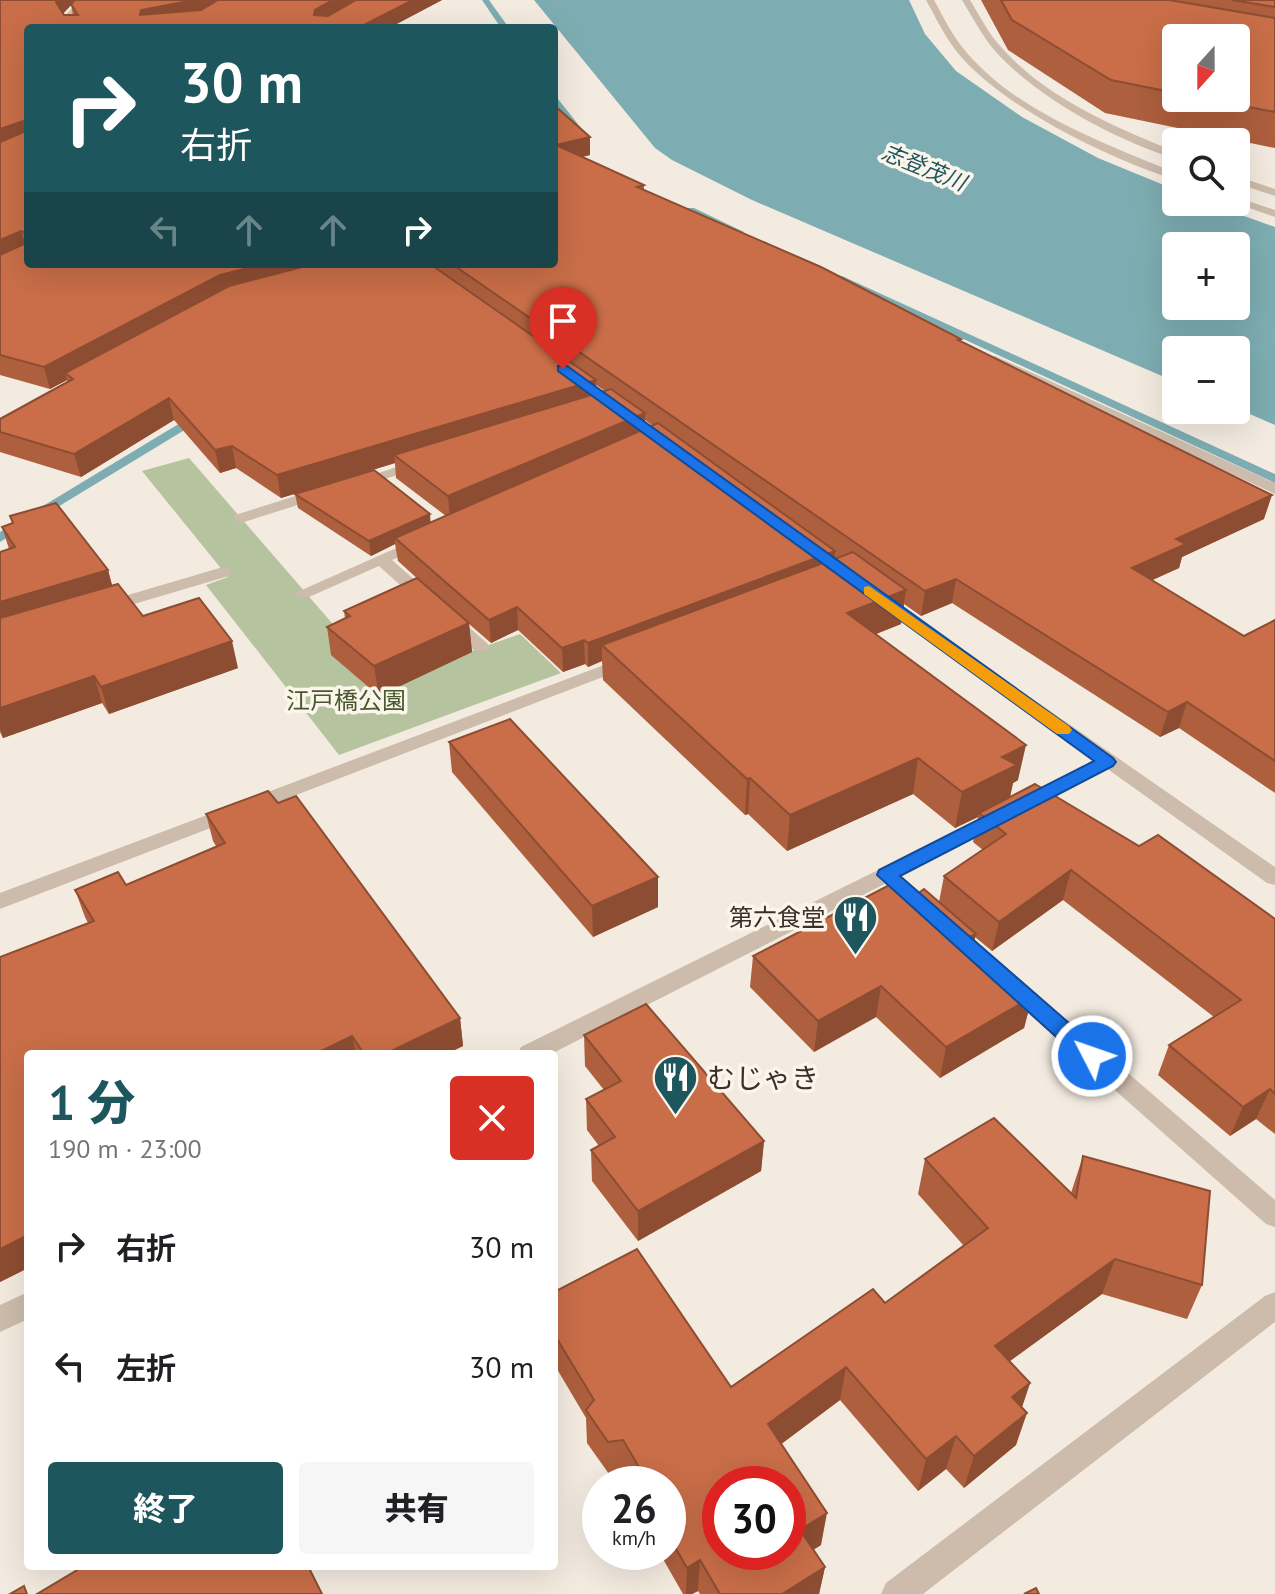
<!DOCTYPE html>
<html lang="ja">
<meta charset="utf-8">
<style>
body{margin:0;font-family:"PT Sans","Noto Sans JP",sans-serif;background:#f6f6f6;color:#202124;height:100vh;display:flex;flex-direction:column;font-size:30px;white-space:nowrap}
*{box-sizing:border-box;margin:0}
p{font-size:26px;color:#757577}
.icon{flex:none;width:44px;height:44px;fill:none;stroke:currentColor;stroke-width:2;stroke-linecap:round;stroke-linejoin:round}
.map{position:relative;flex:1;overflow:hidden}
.side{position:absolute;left:24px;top:1050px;width:534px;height:520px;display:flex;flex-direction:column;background:#fff;border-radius:8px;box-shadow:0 8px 32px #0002}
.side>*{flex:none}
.hud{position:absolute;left:24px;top:24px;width:534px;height:244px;border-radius:8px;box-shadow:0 8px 32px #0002;background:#1e565d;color:#fff;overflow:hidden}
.needle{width:52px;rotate:201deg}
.tools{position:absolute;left:1162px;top:24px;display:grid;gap:16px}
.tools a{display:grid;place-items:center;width:88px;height:88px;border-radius:8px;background:#fff;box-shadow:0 8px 32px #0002;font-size:40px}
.speed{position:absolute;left:582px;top:1466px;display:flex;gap:16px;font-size:40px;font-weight:700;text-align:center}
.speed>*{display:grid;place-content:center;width:104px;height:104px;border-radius:50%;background:#fff;box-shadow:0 8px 32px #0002;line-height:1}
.speed small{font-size:20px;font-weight:400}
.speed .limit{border:12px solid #d22;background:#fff;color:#111}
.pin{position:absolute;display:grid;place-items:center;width:68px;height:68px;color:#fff;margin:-82px -34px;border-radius:50% 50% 50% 0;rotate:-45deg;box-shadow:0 0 8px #0007}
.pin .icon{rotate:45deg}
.me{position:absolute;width:88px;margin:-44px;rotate:311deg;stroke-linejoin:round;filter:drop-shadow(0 0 6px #0008)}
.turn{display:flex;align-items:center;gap:28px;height:168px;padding:0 24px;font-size:36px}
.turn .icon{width:104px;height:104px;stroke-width:2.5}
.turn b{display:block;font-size:56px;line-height:68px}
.lanes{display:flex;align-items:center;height:76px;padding:0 24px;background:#0003;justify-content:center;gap:40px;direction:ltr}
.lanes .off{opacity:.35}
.round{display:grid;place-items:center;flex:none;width:84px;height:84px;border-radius:8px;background:#f6f6f6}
.headline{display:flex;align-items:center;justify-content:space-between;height:136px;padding:0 24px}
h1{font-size:48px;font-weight:800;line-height:60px;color:#1e565d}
.action{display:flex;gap:16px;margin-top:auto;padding:16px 24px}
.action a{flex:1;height:92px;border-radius:8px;background:#1e565d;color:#fff;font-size:32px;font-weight:800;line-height:92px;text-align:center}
.action a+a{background:#f6f6f6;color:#202124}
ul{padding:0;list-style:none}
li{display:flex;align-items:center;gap:24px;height:120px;padding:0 24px}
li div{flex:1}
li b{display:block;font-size:30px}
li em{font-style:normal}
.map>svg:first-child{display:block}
.green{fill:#b5c49f}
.water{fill:#7dadb2;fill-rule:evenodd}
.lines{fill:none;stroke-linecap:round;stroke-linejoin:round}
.stream{fill:#7dadb2;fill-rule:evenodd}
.minor{fill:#cdbcab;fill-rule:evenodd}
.tertiary{fill:#cdbcab;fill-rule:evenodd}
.wall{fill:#ad5f3e;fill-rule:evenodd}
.shaded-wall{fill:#8d4d32}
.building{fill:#c96e48;stroke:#8d4d32;stroke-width:2;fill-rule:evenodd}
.route{fill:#1a73e8;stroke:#114b97;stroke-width:2}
.slow{fill:#f59e0b}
.labels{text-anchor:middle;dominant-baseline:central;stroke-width:7;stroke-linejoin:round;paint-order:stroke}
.far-water-label{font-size:22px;font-style:italic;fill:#1e565d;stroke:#fbf5ec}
.park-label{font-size:24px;fill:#47592d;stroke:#fbf5ec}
.poi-label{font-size:24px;fill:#3a302a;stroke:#fbf5ec;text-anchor:end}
.near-poi-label{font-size:28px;fill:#3a302a;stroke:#fbf5ec;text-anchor:start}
</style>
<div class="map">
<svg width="1275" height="1594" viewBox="0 0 1275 1594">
<rect width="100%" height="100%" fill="#f4ebe0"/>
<polygon class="green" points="189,458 383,682 520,634 561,673 339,755 206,585 228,577 142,471"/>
<path class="water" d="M 534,0 L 909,0 L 925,34 L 956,71 L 1022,117 L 1098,158 L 1176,190 L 1176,202 L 1205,202 L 1275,227 L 1275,425 L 1236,408 L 1236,350 L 1176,350 L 1176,382 L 752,200 L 672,160 L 655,148 ZM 1176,246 L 1236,246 L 1236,306 L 1176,306 Z"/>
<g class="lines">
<g class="stream">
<polygon points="482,0 489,0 509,28 501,28"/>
<polygon points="554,94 585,133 585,137 554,147 554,141 577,134 554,102"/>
<polygon points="688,208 694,208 744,232 735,234 688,212"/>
<polygon points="842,276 1275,474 1275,483 838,281 837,279"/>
<polygon points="195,414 206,417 0,542 0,532"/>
</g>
<g class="minor">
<path d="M 926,0 L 934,0 C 944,18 953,37 967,53 C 1019,113 1104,143 1176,173 L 1176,180 C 1109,159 1009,110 962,58 C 947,41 937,20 926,0 Z"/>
<path d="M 962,0 L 970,0 C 980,16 988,33 1001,47 C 1046,98 1115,127 1176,152 L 1176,159 C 1116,140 1039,99 996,52 C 982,36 973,18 962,0 Z"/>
<polygon points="1236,176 1275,189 1275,196 1236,183"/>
<polygon points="1236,197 1275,210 1275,217 1232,202 1236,202"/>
<polygon points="995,356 1275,483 1275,494 990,363 988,360"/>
<polygon points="421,459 426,460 426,466 356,488 348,483"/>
<polygon points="321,488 329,493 326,496 241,523 233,518 235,515"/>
<polygon points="421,537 427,539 427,545 392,560 432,595 434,599 432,603 420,603 379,566 309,597 297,597 295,593"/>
<polygon points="223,567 229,568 231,572 229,576 107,612 98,607 101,603"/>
<polygon points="450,615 456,616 487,643 490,647 487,651 475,651 444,624 441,620 444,616"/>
<polygon points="628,656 634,657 637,661 634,665 0,909 0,893"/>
<polygon points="1107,756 1117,762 1114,766 1033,809 1026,811 1016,804 1019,799"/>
<polygon points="997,811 1004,813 1007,818 1004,823 551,1054 517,1054 521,1047"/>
<polygon points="1010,975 1018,978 1275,1200 1275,1227 1266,1224 1002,990 999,984 1002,978"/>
<polygon points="28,1292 28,1319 0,1332 0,1305"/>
<polygon points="1275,1292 1275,1322 923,1594 881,1594 886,1583 1265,1296"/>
</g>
<g class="tertiary">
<polygon points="80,0 88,0 70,19 79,28 70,28 62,19"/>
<polygon points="880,593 1275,867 1275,885 1267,883 874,602 872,598 874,594"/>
</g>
</g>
<g class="wall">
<path d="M 0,0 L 442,0 L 389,28 L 28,28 L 28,264 L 554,264 L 554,105 L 590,155 L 582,157 L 644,185 L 644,190 L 961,342 L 1264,519 L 1182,557 L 1179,568 L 1152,580 L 1244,636 L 1275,620 L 1275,793 L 1179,728 L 1160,737 L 952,603 L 921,616 L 904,604 L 901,624 L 876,634 L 1018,780 L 1013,783 L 1010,797 L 1139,846 L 1275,919 L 1275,1134 L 1256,1119 L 1230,1136 L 1158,1075 L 1169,1045 L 1214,1017 L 1063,900 L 992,951 L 975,937 L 973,946 L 1032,997 L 1024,1028 L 940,1078 L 876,1017 L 814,1052 L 750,987 L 753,956 L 916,895 L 939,902 L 944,876 L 983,850 L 973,842 L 978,817 L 955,828 L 913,794 L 787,851 L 748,814 L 745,815 L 603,680 L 602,661 L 588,667 L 585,664 L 563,672 L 518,630 L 491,643 L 469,624 L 472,652 L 379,696 L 331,655 L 327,627 L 345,618 L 344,611 L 420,581 L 398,561 L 395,544 L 371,556 L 298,508 L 295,494 L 431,522 L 446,516 L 396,478 L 395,463 L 281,498 L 236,468 L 220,473 L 174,420 L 81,477 L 0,452 L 0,419 L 67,382 L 67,380 L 50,389 L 0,375 ZM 71,5 L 73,15 L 64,15 L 63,13 ZM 596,385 L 605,391 L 596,394 ZM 645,420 L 653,426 L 645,429 Z"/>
<path d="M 981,0 L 1275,0 L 1275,148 L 1105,113 L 1008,50 ZM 1176,38 L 1236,98 L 1176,98 Z"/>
<polygon points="2,527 108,570 112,586 143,616 238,668 109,714 102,703 3,738 0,732 0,552 9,549"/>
<polygon points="449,742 658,907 593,937 452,772"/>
<polygon points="268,791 278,803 296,796 460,1018 463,1046 446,1054 28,1054 28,1268 0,1282 0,957 88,923 85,917 75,890 118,872 126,885 216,846 213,841 206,814"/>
<polygon points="584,1035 764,1141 761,1171 638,1241 592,1181 591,1150 599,1146 587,1130 586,1099 604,1090 585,1066"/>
<polygon points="1083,1156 1202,1285 1187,1319 1102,1294 1010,1361 1030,1383 1022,1407 1016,1445 964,1488 946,1469 918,1491 840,1400 781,1444 821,1545 813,1550 825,1567 819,1594 700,1594 698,1591 692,1594 683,1594 659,1552 668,1552 668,1484 630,1484 623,1472 609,1474 587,1443 586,1418 554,1364 554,1292 731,1387 885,1303 964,1246 918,1194 925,1159 1071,1193"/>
</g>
<g class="shaded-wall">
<polygon points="59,0 76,0 60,17 56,2"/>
<polygon points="194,0 224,0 196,15 140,15 141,10"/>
<polygon points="333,0 361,0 316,28 314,15 315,10"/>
<polygon points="413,0 442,0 389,28 358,28"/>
<polygon points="23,121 27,138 0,148 0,129"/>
<polygon points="590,137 590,155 557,163 556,145"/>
<polygon points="21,231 27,250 0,263 0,240"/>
<polygon points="264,264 348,264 65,373 67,380 50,389 44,367 220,275"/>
<polygon points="596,380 596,402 394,455 395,463 281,498 277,475"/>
<polygon points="169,398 174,420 81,477 74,454"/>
<polygon points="645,413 645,436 450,520 448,496"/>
<polygon points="232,446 236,468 220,473 215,450"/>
<polygon points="1272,495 1264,519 1182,557 1179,568 1126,592 1132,568 1176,539"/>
<polygon points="430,514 431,528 395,538 395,544 371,556 369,541"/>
<polygon points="835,551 833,574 602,645 602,661 588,667 588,643"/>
<polygon points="108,570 115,596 0,631 0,602"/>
<polygon points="956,579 952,603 921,616 925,591"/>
<polygon points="906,590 901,624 843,647 847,613"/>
<polygon points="517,607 518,630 491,643 489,620"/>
<polygon points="469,623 472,652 379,696 374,666"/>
<polygon points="584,640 585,664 563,672 562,648"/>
<polygon points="232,641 238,668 109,714 101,687"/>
<polygon points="94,676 102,703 3,738 0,728 0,708"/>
<polygon points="1187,702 1179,728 1160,737 1168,712"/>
<polygon points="1026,745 1018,780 1013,783 1009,801 979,813 978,817 955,828 962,792 1002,757"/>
<polygon points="918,758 913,794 787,851 790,815"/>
<polygon points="750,778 748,814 745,815 747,779"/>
<polygon points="1071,870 1063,900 992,951 999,922"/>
<polygon points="658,877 658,907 593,937 592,906"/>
<polygon points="976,934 969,964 965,939"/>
<polygon points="881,986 876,1017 814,1052 818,1021"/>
<polygon points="1032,997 1024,1028 940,1078 946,1047"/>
<polygon points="460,1018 463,1046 446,1054 385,1054"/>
<polygon points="352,1036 356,1054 315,1054"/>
<polygon points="1270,1089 1256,1119 1230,1136 1243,1107"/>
<polygon points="764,1141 761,1171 638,1241 638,1211"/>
<polygon points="28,1235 28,1268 0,1282 0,1249"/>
<polygon points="1115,1259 1102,1294 985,1379 995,1346"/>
<polygon points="846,1367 840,1400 764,1457 768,1424"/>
<polygon points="1030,1383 1019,1416 1012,1397"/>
<polygon points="1027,1413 1016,1445 964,1488 974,1456"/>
<polygon points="956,1436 946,1469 918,1491 926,1459"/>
<polygon points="827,1513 821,1545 795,1561 800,1530"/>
<polygon points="700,1560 698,1591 692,1594 686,1594 687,1568"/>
<polygon points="825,1567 819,1594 782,1594"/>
</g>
<g class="building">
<polygon points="0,0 59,0 56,2 64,15 78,15 71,4 75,0 194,0 141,10 140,15 201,10 218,0 333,0 315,10 314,15 328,16 356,0 413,0 358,28 28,28 28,264 264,264 220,275 44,367 0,355 0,255 24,244 26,233 21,231 0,240 0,142 26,131 27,124 23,121 0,129"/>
<polygon points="1001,0 1169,0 1275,18 1275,112 1202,98 1236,98 1236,38 1176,38 1176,93 1111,80 1012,20"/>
<polygon points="1232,0 1275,0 1275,7"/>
<polygon points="554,105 590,137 556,145 644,185 637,187 821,267 961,339 958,340 1272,495 1176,539 1186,544 1132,568 1244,636 1275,620 1275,761 1187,702 1168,712 956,579 925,591 452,264 554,264"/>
<polygon points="314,264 430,264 596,380 277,475 232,446 215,450 169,398 74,454 0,432 0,419 73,379 65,373 229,286"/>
<polygon points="611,389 645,413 448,496 394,455"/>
<polygon points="658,423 835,551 588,643 584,640 562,648 517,607 489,620 395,538"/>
<polygon points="374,470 430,514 369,541 295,494"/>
<polygon points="56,503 108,570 0,602 0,552 15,547 2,527 13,523 10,516"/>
<polygon points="853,552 906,590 847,613 1026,745 1002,757 1017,765 962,792 918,758 790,815 750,778 747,779 602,645"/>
<polygon points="417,578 469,623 374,666 327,627 350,616 344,611"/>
<polygon points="118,584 143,616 199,598 232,641 101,687 94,676 0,708 0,618"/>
<polygon points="510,719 658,877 592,906 449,742"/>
<polygon points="1035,784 1139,846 1158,835 1275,919 1275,1094 1270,1089 1243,1107 1169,1045 1241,1000 1071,870 999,922 944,876 1006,834 979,813"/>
<polygon points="268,791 278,803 296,796 460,1018 385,1054 364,1054 352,1036 315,1054 28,1054 28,1235 0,1249 0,957 94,921 75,890 118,872 126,885 225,843 206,814"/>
<polygon points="899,880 916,895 924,889 976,934 965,939 1032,997 946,1047 881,986 818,1021 753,956"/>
<polygon points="646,1004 764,1141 638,1211 591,1150 615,1137 586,1099 621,1081 584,1035"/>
<path d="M 994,1118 L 1076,1198 L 1083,1156 L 1210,1191 L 1202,1285 L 1115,1259 L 995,1346 L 1030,1383 L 1012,1397 L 1027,1413 L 974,1456 L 956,1436 L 926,1459 L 846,1367 L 768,1424 L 827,1513 L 800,1530 L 825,1567 L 782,1594 L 720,1594 L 700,1560 L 687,1568 L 668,1535 L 668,1484 L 649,1484 L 623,1440 L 608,1442 L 586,1410 L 594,1400 L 554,1334 L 554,1292 L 637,1249 L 731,1387 L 873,1289 L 885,1303 L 988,1228 L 925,1159 ZM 720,1484 L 788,1484 L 788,1552 L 720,1552 Z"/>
<polygon points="84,1566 308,1566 322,1594 37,1594"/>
<polygon points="24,1586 27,1594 10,1594"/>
<polygon points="1036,1588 1039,1594 1024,1594"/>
</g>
<polygon class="route" points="558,366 567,366 1113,758 1116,762 1113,766 900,876 1100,1050 1103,1056 1100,1062 1092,1064 1084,1062 877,875 879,870 1094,761 558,371"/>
<polygon class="slow" points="869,586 1069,726 1072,730 1069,734 1057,734 864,594 864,587"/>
<defs>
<symbol id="restaurant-pin" viewBox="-11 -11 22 30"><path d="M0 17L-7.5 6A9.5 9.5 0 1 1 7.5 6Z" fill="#1e565d" stroke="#fbf5ec"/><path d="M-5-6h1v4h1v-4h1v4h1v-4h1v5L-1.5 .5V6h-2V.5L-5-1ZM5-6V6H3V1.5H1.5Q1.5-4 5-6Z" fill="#fff"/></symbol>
</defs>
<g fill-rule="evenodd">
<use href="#restaurant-pin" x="830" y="892" width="51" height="69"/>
<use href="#restaurant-pin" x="650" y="1052" width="51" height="69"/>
</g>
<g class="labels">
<g class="far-water-label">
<text transform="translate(924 167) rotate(22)">志登茂川</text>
</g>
<g class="park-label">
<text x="346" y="700">江戸橋公園</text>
</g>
<g class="poi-label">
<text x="825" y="917">第六食堂</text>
</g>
<g class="near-poi-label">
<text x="707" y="1077">むじゃき</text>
</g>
</g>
</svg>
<div class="tools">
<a><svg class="needle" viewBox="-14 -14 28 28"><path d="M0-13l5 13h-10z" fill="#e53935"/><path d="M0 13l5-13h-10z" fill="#757577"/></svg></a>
<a><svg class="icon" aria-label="search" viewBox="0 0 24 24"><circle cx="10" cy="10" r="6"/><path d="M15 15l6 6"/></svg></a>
<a>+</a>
<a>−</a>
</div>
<div class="speed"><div>26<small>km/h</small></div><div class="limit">30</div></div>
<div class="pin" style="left:563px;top:369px;background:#d93025"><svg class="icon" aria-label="arrive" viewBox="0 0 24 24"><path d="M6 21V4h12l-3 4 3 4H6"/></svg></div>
<svg class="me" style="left:1092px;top:1056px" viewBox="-20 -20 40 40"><circle r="17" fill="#1a73e8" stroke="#fff" stroke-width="3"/><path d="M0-11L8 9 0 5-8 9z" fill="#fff"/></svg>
<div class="hud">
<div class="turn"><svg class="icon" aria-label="right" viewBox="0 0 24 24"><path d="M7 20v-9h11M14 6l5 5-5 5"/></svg><div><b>30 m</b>右折</div></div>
<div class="lanes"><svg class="icon off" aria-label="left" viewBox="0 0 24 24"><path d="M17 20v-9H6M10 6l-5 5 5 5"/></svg><svg class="icon off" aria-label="ahead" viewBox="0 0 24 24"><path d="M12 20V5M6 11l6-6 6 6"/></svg><svg class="icon off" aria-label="ahead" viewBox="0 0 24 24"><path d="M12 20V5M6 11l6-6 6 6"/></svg><svg class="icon" aria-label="right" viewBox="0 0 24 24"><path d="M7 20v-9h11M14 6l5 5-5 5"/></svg></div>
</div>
<section class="side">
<div class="headline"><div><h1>1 分</h1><p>190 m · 23:00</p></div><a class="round" style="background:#d93025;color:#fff"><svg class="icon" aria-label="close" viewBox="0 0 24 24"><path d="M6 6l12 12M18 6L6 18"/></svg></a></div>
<ul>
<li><svg class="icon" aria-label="right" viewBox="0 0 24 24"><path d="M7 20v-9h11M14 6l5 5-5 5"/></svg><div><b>右折</b></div><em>30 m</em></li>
<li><svg class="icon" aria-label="left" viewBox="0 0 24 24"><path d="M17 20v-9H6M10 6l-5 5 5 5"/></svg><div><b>左折</b></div><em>30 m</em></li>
</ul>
<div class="action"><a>終了</a><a>共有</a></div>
</section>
</div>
